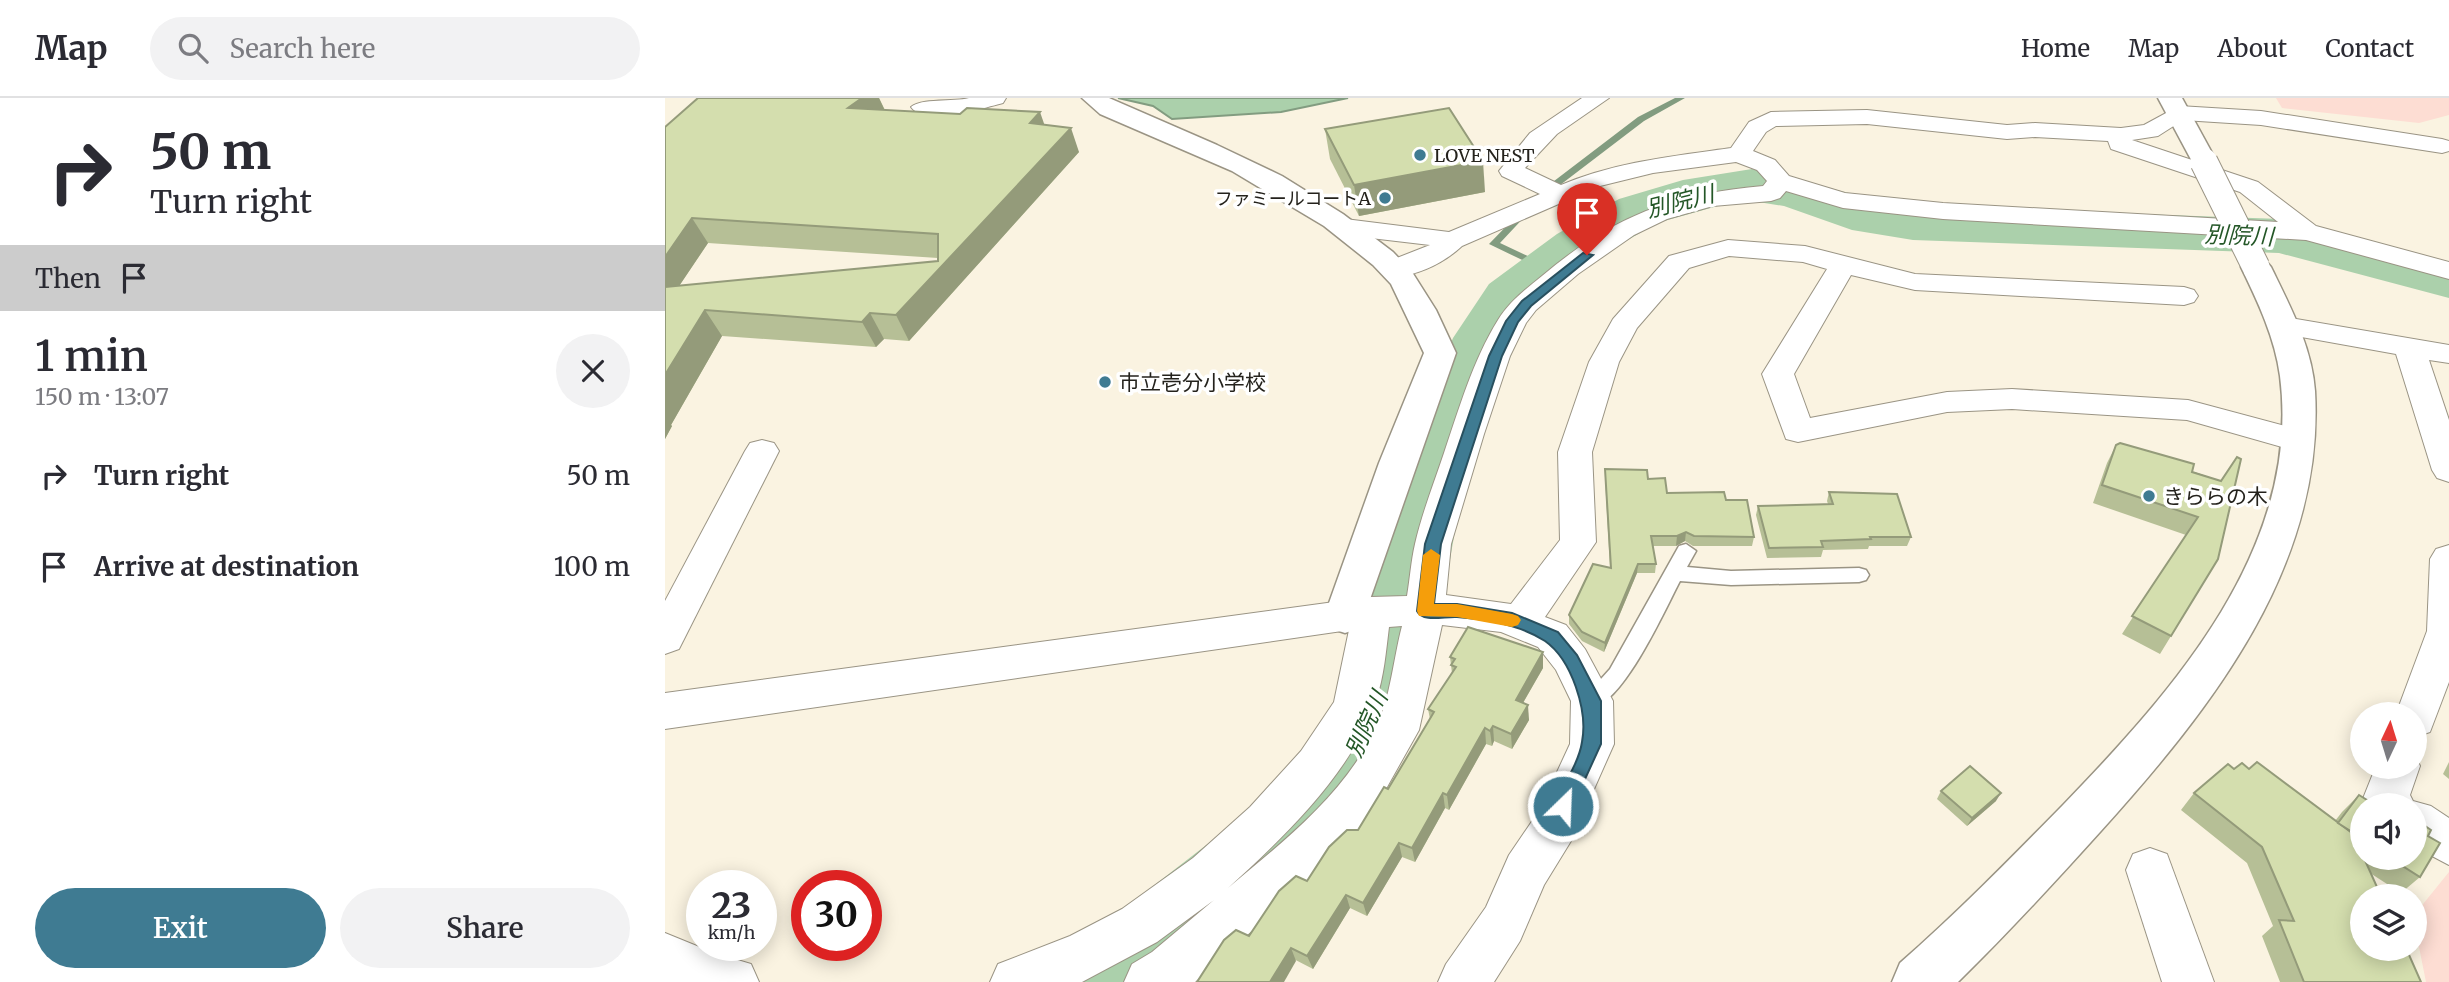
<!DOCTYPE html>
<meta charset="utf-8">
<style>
body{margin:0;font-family:Merriweather,"Noto Sans JP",serif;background:#f2f2f3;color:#2b2b33;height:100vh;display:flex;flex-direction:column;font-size:26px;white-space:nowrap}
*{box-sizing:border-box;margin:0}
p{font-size:23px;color:#7c7c81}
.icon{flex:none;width:38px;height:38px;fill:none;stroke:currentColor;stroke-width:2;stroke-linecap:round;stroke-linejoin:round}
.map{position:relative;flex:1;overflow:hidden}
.details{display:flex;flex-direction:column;background:#fff;width:665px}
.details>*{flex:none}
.top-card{background:#fff;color:#2b2b33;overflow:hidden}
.needle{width:46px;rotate:4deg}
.buttons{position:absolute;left:1685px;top:604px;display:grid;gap:14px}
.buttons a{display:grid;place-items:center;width:77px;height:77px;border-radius:50%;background:#fff;box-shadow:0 4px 18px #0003;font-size:35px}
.speed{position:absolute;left:21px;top:772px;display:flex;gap:14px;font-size:35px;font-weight:700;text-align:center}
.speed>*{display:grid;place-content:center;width:91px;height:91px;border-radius:50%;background:#fff;box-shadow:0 4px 18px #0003;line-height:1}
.speed small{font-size:18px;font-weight:400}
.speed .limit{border:10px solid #d22;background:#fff;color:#111}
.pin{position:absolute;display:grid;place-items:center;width:60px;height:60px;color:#fff;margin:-72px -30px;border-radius:50% 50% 50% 0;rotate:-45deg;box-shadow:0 0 7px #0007}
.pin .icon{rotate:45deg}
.me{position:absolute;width:77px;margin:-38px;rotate:24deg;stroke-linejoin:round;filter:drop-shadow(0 0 5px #0008)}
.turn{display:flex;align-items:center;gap:24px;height:147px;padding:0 35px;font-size:32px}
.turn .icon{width:91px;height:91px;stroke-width:2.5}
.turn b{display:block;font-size:49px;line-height:60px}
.then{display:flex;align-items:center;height:66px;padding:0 35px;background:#0003;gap:14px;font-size:26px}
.round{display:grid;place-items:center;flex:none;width:74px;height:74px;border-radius:37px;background:#f2f2f3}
.summary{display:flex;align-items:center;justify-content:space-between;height:119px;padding:0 35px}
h1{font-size:42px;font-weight:600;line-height:52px}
.primary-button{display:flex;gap:14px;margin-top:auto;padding:14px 35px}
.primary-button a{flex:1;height:80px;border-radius:42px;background:#3f7b92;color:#fff;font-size:28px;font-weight:600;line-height:80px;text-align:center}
.primary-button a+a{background:#f2f2f3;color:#2b2b33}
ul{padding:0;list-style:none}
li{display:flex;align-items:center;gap:21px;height:91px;padding:0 35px}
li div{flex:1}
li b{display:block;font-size:26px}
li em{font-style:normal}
header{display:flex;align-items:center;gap:42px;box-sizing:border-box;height:98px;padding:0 35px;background:#fff;border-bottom:2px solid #e1e1e2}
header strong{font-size:33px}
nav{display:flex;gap:38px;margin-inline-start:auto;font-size:24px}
.search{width:490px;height:63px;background:#f2f2f3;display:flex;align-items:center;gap:18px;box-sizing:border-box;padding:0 24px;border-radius:38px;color:#7c7c81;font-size:26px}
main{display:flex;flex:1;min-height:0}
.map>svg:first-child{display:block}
.green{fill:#fdddd3}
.water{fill:#abd0ab;stroke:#829c80;stroke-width:2}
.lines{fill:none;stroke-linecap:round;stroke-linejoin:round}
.stream{fill:#829c80;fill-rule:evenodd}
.river{fill:#abd0ab;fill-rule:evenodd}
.lane-casing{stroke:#9a9484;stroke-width:3}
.street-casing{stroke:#9a9484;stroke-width:2}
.secondary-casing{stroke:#9a9484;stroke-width:3}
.lane{fill:#fff;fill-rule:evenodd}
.street{fill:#fff;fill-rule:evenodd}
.secondary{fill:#fff;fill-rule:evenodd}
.secondary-bridge-casing{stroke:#9a9484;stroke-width:29;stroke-linecap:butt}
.secondary-bridge{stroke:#fff;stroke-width:27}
.wall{fill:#b6bf96;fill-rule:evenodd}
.shaded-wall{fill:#949b7a}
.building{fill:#d4deae;stroke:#949b7a;stroke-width:2}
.route{fill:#3f7b92;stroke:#29505f;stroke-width:2}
.slow{fill:#f59e0b}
.poi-dot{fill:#3f7b92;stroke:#fff;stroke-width:2.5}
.labels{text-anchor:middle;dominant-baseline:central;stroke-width:7;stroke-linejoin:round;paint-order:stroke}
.far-poi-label{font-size:18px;fill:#24221c;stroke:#fff;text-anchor:start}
.poi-label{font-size:21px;fill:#24221c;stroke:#fff;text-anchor:start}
.water-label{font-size:23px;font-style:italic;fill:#245727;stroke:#fff}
</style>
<header>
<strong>Map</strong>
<div class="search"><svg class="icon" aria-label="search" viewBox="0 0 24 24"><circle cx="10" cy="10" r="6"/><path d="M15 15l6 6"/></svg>Search here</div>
<nav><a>Home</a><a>Map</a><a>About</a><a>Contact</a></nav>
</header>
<main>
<section class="details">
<div class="top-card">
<div class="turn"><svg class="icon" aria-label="right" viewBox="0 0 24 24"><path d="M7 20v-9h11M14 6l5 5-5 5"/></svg><div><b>50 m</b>Turn right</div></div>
<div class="then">Then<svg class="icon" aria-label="arrive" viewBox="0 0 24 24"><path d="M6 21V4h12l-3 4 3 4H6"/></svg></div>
</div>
<div class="summary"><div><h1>1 min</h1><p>150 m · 13:07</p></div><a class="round"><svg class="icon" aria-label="close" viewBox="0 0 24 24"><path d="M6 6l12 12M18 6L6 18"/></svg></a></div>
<ul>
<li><svg class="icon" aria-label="right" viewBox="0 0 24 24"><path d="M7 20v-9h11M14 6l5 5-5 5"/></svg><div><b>Turn right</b></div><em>50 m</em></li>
<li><svg class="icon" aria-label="arrive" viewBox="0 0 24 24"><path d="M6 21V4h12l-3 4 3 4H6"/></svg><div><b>Arrive at destination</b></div><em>100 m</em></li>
</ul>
<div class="primary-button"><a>Exit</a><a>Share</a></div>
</section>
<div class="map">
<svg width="1784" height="884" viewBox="0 0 1784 884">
<rect width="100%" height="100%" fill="#faf3e1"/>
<g class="green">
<polygon points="1611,0 1784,0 1784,17 1754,25 1617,10"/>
<polygon points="1784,774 1784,884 1761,884 1754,849 1750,846 1750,816"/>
</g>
<polygon class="water" points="453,0 683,0 616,14 507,21 488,8"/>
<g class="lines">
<g class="stream">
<polygon points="1010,0 1020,0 979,23 882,97 876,97 876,93 973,19"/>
<polygon points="858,111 865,113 835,145 888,170 888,174 882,174 824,146"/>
</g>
<path class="river" d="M 1087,71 C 1142,80 1193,102 1248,108 L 1616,121 L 1784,164 L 1784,200 L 1614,155 L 1248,142 L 1187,132 L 1119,108 L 1087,103 L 1067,104 L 992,125 L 932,160 L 869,210 L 852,240 L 796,399 L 760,603 L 718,694 L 670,762 L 529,884 L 374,884 L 390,846 L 465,806 L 602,700 L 652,638 L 673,600 L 722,399 L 788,240 L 824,186 L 892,136 L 954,101 L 1018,82 Z"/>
<defs>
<path id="lane" d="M 1021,446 L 1031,453 L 1022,469 L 1066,473 L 1194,470 L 1201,472 L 1204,477 L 1201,482 L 1194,484 L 1066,487 L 1015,483 C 1001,509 952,621 919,609 L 916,603 L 945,571 L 1014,448 Z"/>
<g id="street">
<path d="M 304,0 L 341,0 L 338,5 C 319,10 259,28 246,9 C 256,0 288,4 304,0 Z"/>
<path d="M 917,0 L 944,0 L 892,36 L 860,70 L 896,87 C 950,64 1009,58 1066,50 L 1084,24 L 1106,14 L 1202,12 L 1342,27 L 1370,25 L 1456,30 L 1479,27 L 1514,8 L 1596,13 L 1777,41 L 1784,43 L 1784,53 L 1777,55 L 1596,27 L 1518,22 L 1493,38 L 1467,42 L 1593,84 L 1651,128 L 1784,164 L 1784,181 L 1641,142 L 1278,121 L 1178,110 L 1121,93 L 1115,100 L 1106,103 L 1048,108 L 1002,121 L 969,137 L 913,176 L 871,212 L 861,225 L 845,258 L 819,336 L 786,446 L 781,497 L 846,506 L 895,442 L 893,354 L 924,264 L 948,221 L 1004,158 L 1063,142 L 1140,148 L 1250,176 L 1519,189 L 1529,192 L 1533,198 L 1529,204 L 1519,207 L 1250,192 L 1186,177 L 1129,276 L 1145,320 L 1282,294 L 1347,291 L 1523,302 L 1643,334 L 1648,342 L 1643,350 L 1631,353 L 1522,322 L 1347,311 L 1282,314 L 1133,344 L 1121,341 L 1097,276 L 1162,171 L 1138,164 L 1064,158 L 1024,170 L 972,230 L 954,264 L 927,354 L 931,444 L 880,519 L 901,527 L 920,551 L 948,603 L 949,646 L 906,743 L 879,787 L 855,843 L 829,884 L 773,884 L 781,866 L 821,809 L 844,757 L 874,713 L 905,646 L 906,603 L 891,572 L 873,549 L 836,534 L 777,527 L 754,632 L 717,698 L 681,748 L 530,884 L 459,884 L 467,866 L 487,854 L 549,802 L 492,844 L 417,884 L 325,884 L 333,866 L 405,838 L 457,811 L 528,760 L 585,709 L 636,653 L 669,604 L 684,532 L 0,631 L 0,595 L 706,499 L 742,498 C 745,481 746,463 750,446 C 757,415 769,385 779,355 C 794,311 808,262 833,222 C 844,204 861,191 877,178 C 948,118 1007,96 1098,88 L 1102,83 L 1092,72 L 1071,64 L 988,75 L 935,88 L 797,148 C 779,165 745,183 719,177 L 715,171 L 719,165 L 765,147 L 680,137 L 671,135 L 667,129 L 671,123 L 680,121 L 784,134 L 875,96 L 837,78 L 834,73 L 865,35 ZM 1202,26 L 1342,41 L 1370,39 L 1443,43 L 1446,51 L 1575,94 L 1613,124 L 1278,105 L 1180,95 L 1124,78 L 1110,62 L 1088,53 L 1101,34 L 1111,28 ZM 737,528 C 729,558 725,601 712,628 C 680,696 619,743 563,790 C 617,741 688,674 711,602 C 719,579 721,553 724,529 Z"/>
<polygon points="1619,219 1784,247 1784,265 1764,262 1784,322 1784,384 1772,380 1767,372 1731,256 1608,234 1604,228 1608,222"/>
<polygon points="97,342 109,345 114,353 14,551 0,556 0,503 80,353 85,345"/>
<polygon points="1784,447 1784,584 1765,634 1750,639 1750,616 1731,616 1762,533 1765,461 1771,451"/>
<polygon points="1750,657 1755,668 1745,697 1748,703 1766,708 1784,720 1784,767 1750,749 1750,707 1699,707 1697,703 1711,668 1750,668"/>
<polygon points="1485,750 1502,756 1549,884 1497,884 1461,772 1468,756"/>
<polygon points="0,835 49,855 86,866 94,884 0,884"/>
</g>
<g id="secondary">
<polygon points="417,0 444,0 552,47 617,78 678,116 728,154 747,174 771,212 791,255 695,530 680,535 665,530 659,519 714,365 759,255 726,186 708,167 659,128 567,73 435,16"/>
<polygon points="1493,0 1517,0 1552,64 1548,69 1530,69"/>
<path d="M 1591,160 L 1601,163 L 1606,169 C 1625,208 1647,249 1650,293 C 1660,468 1546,611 1435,734 C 1389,785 1342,836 1293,884 L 1227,884 L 1235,865 C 1292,815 1345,761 1398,707 C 1508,593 1637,450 1615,278 C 1610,240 1593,204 1576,169 L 1581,163 Z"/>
</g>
</defs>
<use href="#lane" class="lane-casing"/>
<use href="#street" class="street-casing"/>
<use href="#secondary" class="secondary-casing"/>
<use href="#lane" class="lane"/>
<use href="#street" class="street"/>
<use href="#secondary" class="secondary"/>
<defs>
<polyline id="secondary-bridge" points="1539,64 1591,169"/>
</defs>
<use href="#secondary-bridge" class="secondary-bridge-casing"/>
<use href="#secondary-bridge" class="secondary-bridge"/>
</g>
<g class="wall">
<path d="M 33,0 L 214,0 L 220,12 L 380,27 L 414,54 L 244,243 L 219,241 L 211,249 L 57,238 L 6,327 L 7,328 L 0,341 L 0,29 ZM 43,145 L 273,160 L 273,163 L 14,188 Z"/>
<polygon points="660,31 820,94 694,118 665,61"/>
<polygon points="1451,347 1556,383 1506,538 1495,556 1457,536 1521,437 1428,405 1442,365"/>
<polygon points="940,371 983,381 1002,395 1061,402 1089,439 1087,448 1028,448 1020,443 1011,448 988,448 991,466 990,475 972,475 939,554 917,543 904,526 904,517 945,470 940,381"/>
<polygon points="1164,394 1246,439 1242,448 1204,448 1203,451 1158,452 1156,459 1102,460 1091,417 1093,408 1163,406 1162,403"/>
<polygon points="878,554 878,570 858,605 864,622 847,651 829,643 827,648 821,646 784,712 780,710 750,764 737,759 702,818 685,810 648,871 584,838 642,783 693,732 723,691 765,621 763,611 787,575 785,559"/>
<polygon points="1784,664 1784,681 1778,676"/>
<polygon points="1569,671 1584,671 1670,723 1677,714 1694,697 1698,707 1698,760 1750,760 1763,738 1755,779 1736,795 1705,775 1756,884 1615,884 1597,838 1608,828 1582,765 1516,712 1529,695"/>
<polygon points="1276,693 1331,703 1302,728 1272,701"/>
</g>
<g class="shaded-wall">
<polygon points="197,0 214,0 220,13 183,10"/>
<polygon points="375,14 383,37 365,25"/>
<polygon points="406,30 414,54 244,243 231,217"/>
<polygon points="818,63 820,94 694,118 689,87"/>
<polygon points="27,120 43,145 0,209 0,159"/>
<polygon points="40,212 57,238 6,327 7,328 0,341 0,277"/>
<polygon points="205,215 219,241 211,249 197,224"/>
<polygon points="1021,434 1020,443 1011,448 1012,438"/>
<polygon points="973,466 972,475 939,554 940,545"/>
<polygon points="878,554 878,570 851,617 851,602"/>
<polygon points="863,607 864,622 847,651 846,636"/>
<polygon points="828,628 829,643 827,648 825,633"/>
<polygon points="820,630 821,646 784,712 782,697"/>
<polygon points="778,695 780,710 750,764 747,750"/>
<polygon points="1336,695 1331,703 1302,728 1307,720"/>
<polygon points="734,745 737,759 702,818 698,805"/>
<polygon points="681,797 685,810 648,871 642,858"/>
<polygon points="626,850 631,863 619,884 605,884"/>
</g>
<g class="building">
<polygon points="33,0 197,0 183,10 295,16 302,10 375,14 365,25 406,30 231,217 205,215 197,224 40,212 0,277 0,189 273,163 273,136 27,120 0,159 0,29"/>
<polygon points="784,10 818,63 689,87 660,31"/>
<polygon points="1455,345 1529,366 1527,374 1556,383 1572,359 1576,361 1553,461 1506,538 1467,518 1533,419 1437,387 1451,347"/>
<polygon points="940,371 982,372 983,381 1000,380 1002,395 1059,394 1061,402 1082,402 1089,439 1029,438 1021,434 1012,438 986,438 991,466 973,466 940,545 917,534 904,517 928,466 946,470"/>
<polygon points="1164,394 1232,396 1246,439 1205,439 1206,441 1156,443 1158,449 1104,450 1093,408 1168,406"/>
<polygon points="803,529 878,554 851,602 863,607 846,636 828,628 825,633 820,630 782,697 778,695 747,750 734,745 698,805 681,797 642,858 626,850 605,884 532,884 559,842 571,832 584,838 614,793 631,778 642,783 664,749 682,732 693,732 719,689 723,691 769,614 763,611 791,569 786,567 790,561 785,559"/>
<polygon points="1592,664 1687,735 1698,760 1699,760 1716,798 1698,798 1698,850 1741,850 1756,884 1639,884 1614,822 1629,823 1597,749 1529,695 1563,666 1569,671 1577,665 1584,671"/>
<polygon points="1305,668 1336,695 1307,720 1276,693"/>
<polygon points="1694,697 1710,707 1698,707 1698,741 1673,725"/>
<polygon points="1750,721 1766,732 1763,738 1775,745 1755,779 1725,760 1750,760"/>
</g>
<path class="route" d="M 918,155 L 928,157 L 866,208 L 853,224 L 837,258 L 776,446 L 769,506 L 792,506 L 847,515 L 893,534 L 912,557 L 936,603 L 936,646 L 905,714 L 898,717 L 891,714 L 888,708 C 897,689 914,665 917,644 C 923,613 907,562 880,543 C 856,527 819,521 792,519 C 780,518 758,525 752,513 L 760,446 L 824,258 L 841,223 L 857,203 Z"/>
<polygon class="slow" points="766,451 775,457 769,506 792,506 847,516 853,518 856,522 853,527 847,529 792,519 754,518 752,513 758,457"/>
<g class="poi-dot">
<circle cx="755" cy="57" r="7"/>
<circle cx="720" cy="100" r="7"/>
<circle cx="440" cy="284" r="7"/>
<circle cx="1484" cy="398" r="7"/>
</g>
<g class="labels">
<g class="far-poi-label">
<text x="769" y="57">LOVE NEST</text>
<text x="706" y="100" text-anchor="end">ファミールコートA</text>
</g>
<g class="poi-label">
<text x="454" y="284">市立壱分小学校</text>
<text x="1498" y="398">きららの木</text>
</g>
<g class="water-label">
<text transform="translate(1015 103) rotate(-14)">別院川</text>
<text transform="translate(1574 137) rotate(2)">別院川</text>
<text transform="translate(701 626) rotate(-66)">別院川</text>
</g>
</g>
</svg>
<div class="buttons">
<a><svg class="needle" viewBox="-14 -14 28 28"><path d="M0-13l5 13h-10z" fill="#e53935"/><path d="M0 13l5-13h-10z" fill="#7c7c81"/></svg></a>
<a><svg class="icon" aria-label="sound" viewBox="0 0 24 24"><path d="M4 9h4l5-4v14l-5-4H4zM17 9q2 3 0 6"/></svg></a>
<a><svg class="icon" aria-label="layers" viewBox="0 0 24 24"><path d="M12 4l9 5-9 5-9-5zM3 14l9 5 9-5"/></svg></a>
</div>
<div class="speed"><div>23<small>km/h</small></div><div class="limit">30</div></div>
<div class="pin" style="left:922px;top:157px;background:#d93025"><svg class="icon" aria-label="arrive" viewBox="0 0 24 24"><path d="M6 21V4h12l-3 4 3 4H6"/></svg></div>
<svg class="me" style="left:898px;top:708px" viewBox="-20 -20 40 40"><circle r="17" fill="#3f7b92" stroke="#fff" stroke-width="3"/><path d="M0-11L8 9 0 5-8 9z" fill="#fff"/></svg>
</div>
</main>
